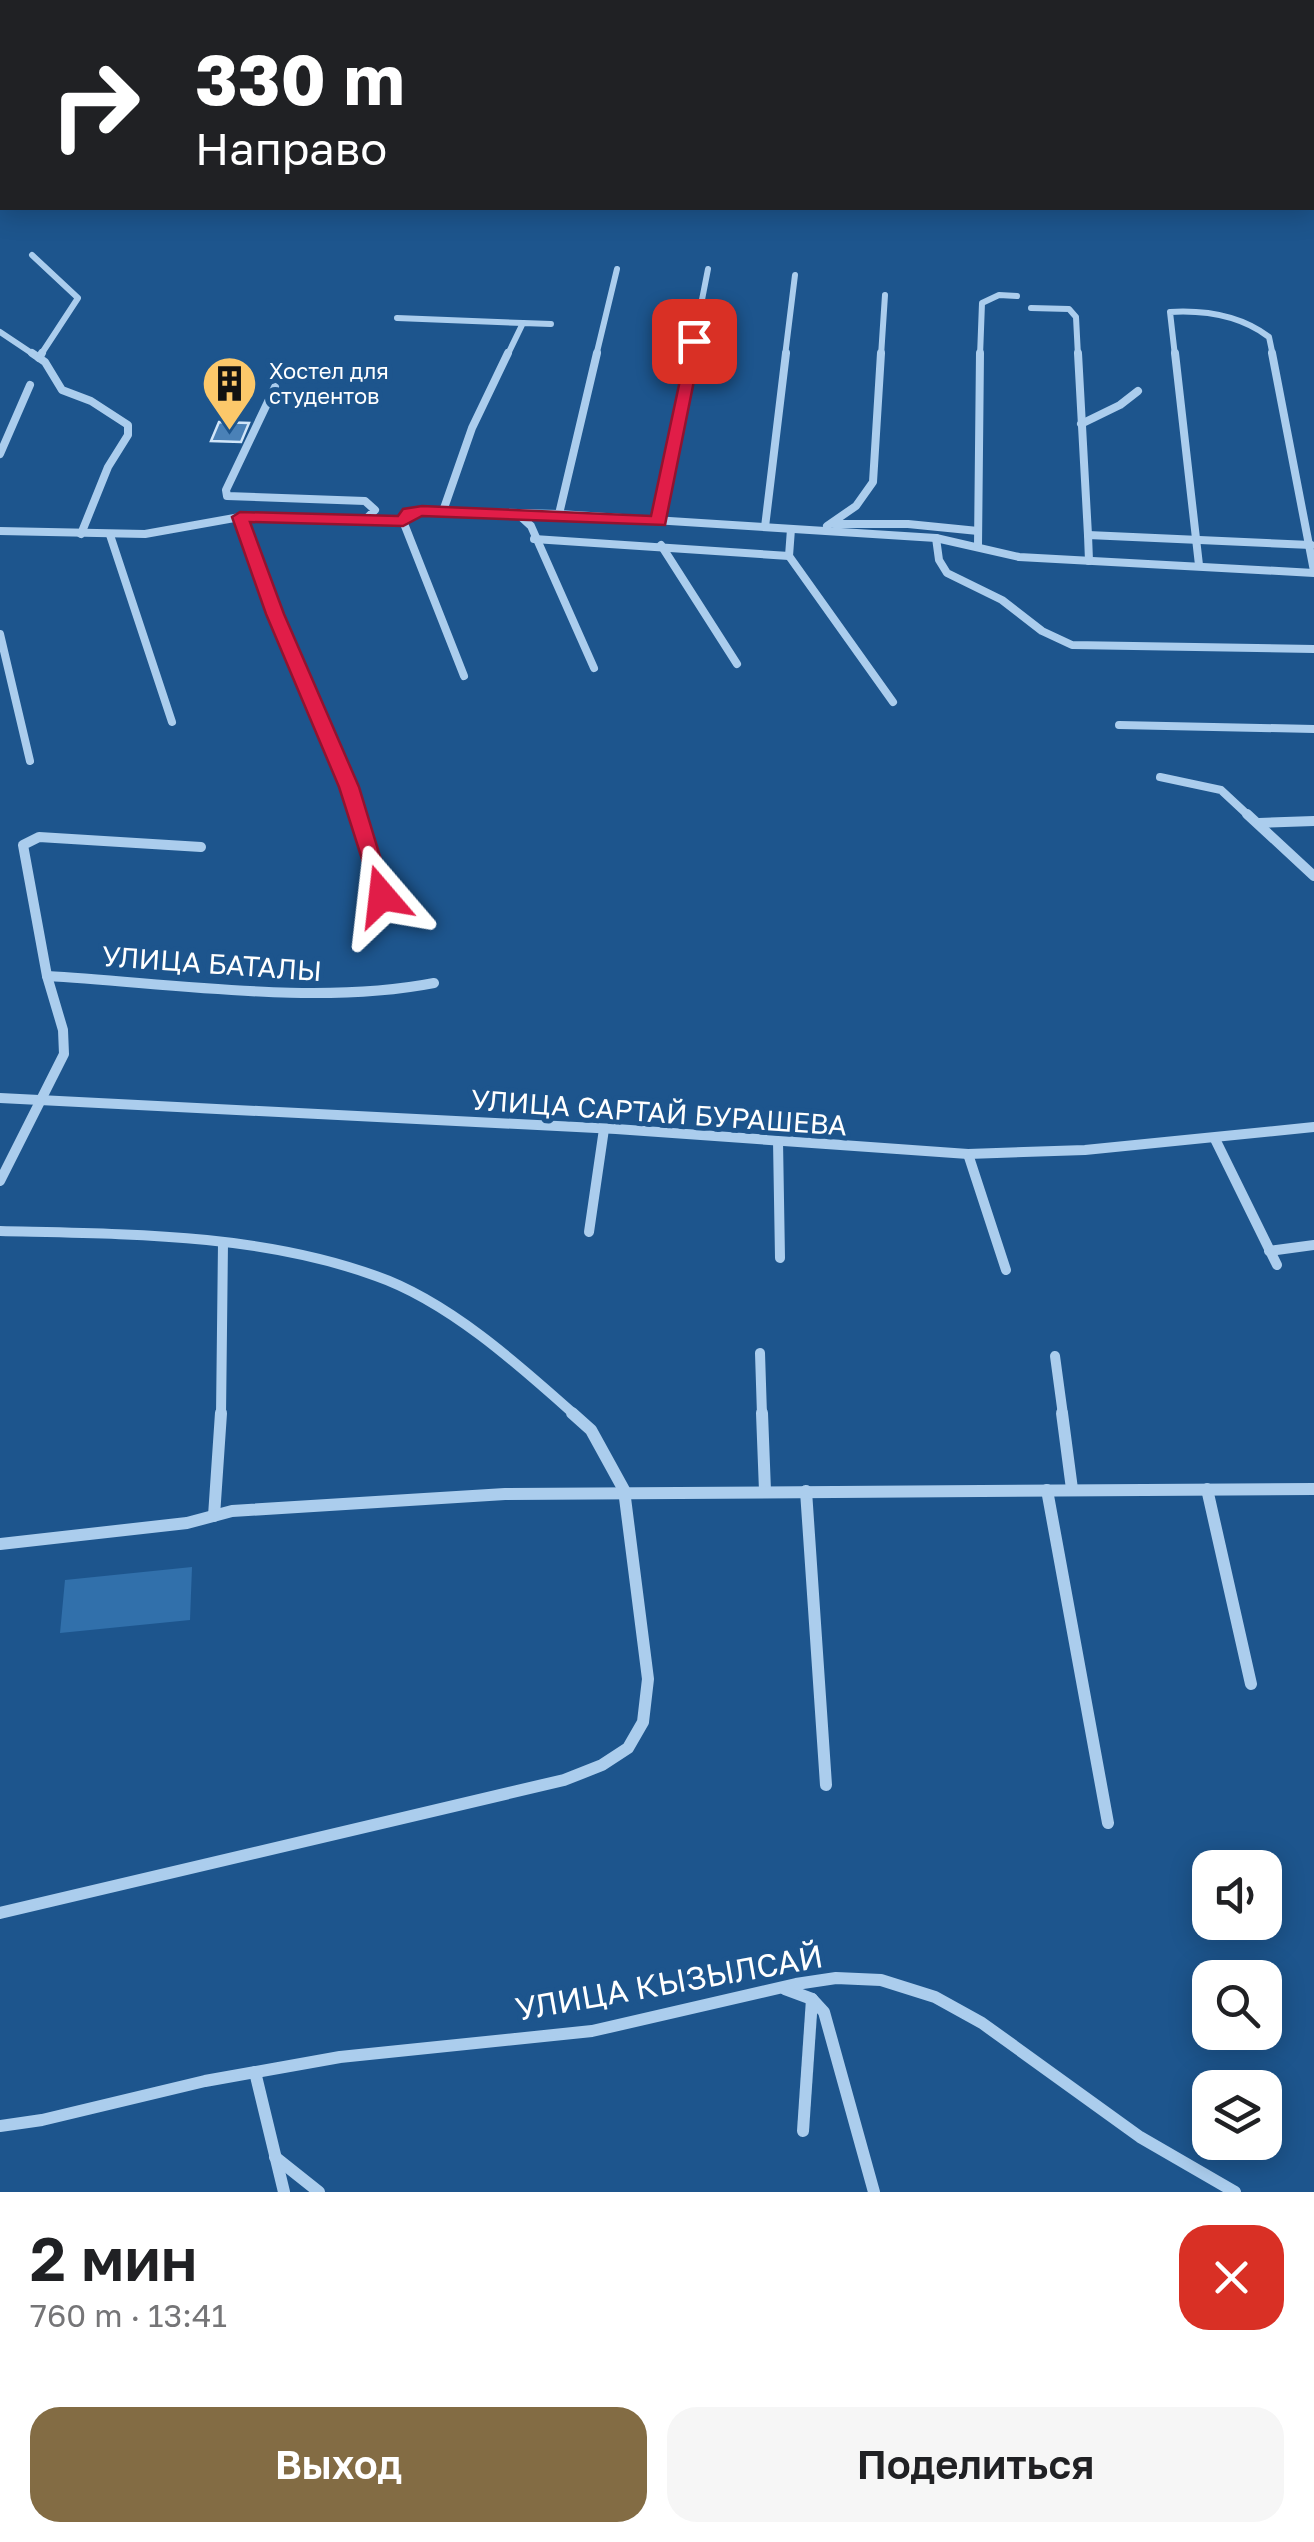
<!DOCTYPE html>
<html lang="ru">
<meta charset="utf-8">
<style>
body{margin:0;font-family:"Golos Text",sans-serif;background:#f6f6f6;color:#202124;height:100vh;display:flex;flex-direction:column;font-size:38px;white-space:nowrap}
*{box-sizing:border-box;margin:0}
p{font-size:32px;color:#757577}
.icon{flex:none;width:55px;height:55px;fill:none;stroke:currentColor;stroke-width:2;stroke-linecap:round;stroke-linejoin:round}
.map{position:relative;height:2192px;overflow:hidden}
.side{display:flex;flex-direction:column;background:#fff;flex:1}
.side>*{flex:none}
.banner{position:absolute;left:0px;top:0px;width:1315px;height:210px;box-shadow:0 5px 25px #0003;background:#202124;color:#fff;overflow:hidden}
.buttons{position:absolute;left:1192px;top:1850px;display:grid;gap:20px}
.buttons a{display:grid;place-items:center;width:90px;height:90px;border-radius:20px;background:#fff;box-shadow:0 5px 25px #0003;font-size:50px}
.pin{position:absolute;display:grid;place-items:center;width:85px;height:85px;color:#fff;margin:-42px;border-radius:20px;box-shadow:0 5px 15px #0006}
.me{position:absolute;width:110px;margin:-55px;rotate:343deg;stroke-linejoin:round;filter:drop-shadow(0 0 8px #0008)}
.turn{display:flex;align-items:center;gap:35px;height:210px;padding:0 30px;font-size:45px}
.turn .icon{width:130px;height:130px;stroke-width:2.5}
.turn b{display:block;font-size:70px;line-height:85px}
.round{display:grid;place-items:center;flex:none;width:105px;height:105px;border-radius:30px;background:#f6f6f6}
.headline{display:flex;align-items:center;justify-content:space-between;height:170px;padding:0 30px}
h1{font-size:60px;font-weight:600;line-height:75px}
.primary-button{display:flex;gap:20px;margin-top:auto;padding:20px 30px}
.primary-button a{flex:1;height:115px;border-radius:30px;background:#836c44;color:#fff;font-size:40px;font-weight:600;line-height:115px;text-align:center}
.primary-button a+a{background:#f6f6f6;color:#202124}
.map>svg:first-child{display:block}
.green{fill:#3170ab}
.building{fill:#4a81b7;stroke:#d1e6f9;stroke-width:2.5}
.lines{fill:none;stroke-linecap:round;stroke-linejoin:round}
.minor-far3{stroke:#abcded;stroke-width:6}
.minor-far2{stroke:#abcded;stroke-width:8}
.minor-far1{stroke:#abcded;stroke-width:10}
.minor{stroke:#abcded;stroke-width:12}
.route{fill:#e11d48;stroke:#92132f;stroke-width:2.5}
.labels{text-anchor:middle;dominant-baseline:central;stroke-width:10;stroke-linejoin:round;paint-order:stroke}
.far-poi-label{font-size:22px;fill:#fff;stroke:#1d558d;text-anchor:start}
.street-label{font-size:28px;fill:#fff;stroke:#1d558d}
.near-street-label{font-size:32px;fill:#fff;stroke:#1d558d}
</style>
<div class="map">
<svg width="1314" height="2192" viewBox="0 0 1314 2192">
<rect width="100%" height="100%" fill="#1d558d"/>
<polygon class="green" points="192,1567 190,1620 60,1633 65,1580"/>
<polygon class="building" points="219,422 249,423 241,442 211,441"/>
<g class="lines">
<g class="minor-far3">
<polyline points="500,0 516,2"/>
<polyline points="1200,0 1213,2"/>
<polyline points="32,255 78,298 40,356"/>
<polyline points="1031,308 1069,309 1076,317 1078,356"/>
<polyline points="397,318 523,323"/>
<polyline points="0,332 36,356"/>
<polyline points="507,356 523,323 551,324"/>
<polyline points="596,356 617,269"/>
<polyline points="691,356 708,269"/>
<polyline points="785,356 795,275"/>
<polyline points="881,356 885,295"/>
<polyline points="980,356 982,303 999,295 1017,296"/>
<path d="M 1175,356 L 1170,312 C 1205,310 1241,316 1269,337 L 1273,356"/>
</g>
<g class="minor-far2">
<polyline points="32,353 45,362 62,390 91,401 128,425 128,435 108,467 81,534"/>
<polyline points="1078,353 1088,535"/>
<polyline points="1175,353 1199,565"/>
<polyline points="1272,353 1314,571"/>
<polyline points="39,358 42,353"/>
<polyline points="275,387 226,490 227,496 365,501 375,510 365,520"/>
<polyline points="1081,424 1120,405 1138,391"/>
<polyline points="0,454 30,385"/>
<polyline points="443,511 472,428 508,353"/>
<polyline points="559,514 597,353"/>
<polyline points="519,515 531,526 594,668"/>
<polyline points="240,517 358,817"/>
<polyline points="403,521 464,676"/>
<polyline points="659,521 692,353"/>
<polyline points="834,524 908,524 978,531"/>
<polyline points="827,526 856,506 873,482 881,353"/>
<polyline points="765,527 786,353"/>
<polyline points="791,529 789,556 893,702"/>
<polyline points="0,531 145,534 240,517 403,521 409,513 423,511 559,514 936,538 1019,557 1314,573"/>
<polyline points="110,535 172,722"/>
<polyline points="936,538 939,560 947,573 1002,600 1042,631 1072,645 1314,649"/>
<polyline points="534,539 789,556"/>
<polyline points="661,545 737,664"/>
<polyline points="978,546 980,353"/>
<polyline points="1089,561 1088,535 1311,545"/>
<polyline points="0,634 30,761"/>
<polyline points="1119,725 1314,729"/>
<polyline points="1160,777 1221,790 1250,817"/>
</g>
<g class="minor-far1">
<polyline points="357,814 382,896"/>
<polyline points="1247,814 1314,876"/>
<polyline points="1259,823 1314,821"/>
<path d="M 47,976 C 169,983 316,1006 434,983"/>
<polyline points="0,1098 616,1129 968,1154 1085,1150 1314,1127"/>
<polyline points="1215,1139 1277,1265"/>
<polyline points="778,1141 780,1258"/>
<polyline points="968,1154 1006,1270"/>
<polyline points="0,1181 64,1054 63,1030 47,976 23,845 39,837 201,847"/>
<path d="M 0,1231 C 124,1234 258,1233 376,1276 C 448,1301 519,1365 575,1415"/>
<polyline points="589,1232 604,1129"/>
<polyline points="1269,1251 1314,1245"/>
<polyline points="760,1353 762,1415"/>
<polyline points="1055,1356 1063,1415"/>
<polyline points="221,1415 223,1243"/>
</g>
<g class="minor">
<polyline points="762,1413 765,1491"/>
<polyline points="1062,1413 1072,1489"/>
<polyline points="1207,1489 1251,1684"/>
<polyline points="1047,1490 1108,1823"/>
<polyline points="806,1491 826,1785"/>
<polyline points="214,1516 221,1413"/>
<polyline points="0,1544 187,1523 232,1511 505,1494 1314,1489"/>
<polyline points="0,1913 564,1780 602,1765 628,1748 643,1722 648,1679 624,1490 591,1430 572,1413"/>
<polyline points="785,1989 812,1999 824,2012 874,2192"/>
<polyline points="255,2072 284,2192"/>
<polyline points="0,2126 42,2120 205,2081 340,2057 592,2031 796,1984 836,1978 881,1980 935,1997 982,2023 1140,2137 1235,2192"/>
<polyline points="803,2131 812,1999"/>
<polyline points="275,2157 319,2192"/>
</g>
</g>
<polygon class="route" points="689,338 702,341 665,525 422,516 403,526 250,522 284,614 359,787 392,896 382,902 375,900 339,787 266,614 232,517 240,512 398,516 403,509 422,506 651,516"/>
<defs>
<symbol id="building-pin" viewBox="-11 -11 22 30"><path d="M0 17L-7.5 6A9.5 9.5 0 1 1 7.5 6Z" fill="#fcc86a" stroke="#1d558d"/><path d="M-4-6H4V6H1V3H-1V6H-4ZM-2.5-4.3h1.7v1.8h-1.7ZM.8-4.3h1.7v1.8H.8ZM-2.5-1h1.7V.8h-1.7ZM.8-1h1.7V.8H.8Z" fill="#111"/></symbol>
</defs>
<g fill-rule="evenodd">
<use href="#building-pin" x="198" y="352" width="63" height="86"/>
</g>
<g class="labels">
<g class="far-poi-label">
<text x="269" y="370">Хостел для<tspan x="269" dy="25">студентов</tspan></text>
</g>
<g class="street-label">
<text transform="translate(212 963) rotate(4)">УЛИЦА БАТАЛЫ</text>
<text transform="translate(659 1112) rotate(4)">УЛИЦА САРТАЙ БУРАШЕВА</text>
</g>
<g class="near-street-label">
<text transform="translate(669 1982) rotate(-10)">УЛИЦА КЫЗЫЛСАЙ</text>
</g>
</g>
</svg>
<div class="buttons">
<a><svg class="icon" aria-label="sound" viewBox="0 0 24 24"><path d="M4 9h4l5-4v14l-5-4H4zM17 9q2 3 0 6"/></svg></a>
<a><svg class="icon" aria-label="search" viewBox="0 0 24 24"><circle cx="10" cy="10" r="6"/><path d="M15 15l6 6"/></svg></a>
<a><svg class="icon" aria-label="layers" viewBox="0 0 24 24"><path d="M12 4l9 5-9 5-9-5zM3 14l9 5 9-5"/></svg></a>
</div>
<div class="pin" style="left:694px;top:341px;background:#d93025"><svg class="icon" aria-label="arrive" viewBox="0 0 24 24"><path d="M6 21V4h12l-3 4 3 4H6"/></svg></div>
<svg class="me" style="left:382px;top:896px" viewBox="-20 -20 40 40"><path d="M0-17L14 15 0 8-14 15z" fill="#e11d48" stroke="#fff" stroke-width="4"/></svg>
<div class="banner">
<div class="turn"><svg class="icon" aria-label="right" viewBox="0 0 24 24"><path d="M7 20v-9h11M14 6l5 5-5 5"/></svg><div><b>330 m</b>Направо</div></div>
</div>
</div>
<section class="side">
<div class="headline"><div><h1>2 мин</h1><p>760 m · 13:41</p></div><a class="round" style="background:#d93025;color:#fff"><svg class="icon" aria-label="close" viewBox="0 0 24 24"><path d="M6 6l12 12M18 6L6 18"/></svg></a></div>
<div class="primary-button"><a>Выход</a><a>Поделиться</a></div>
</section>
